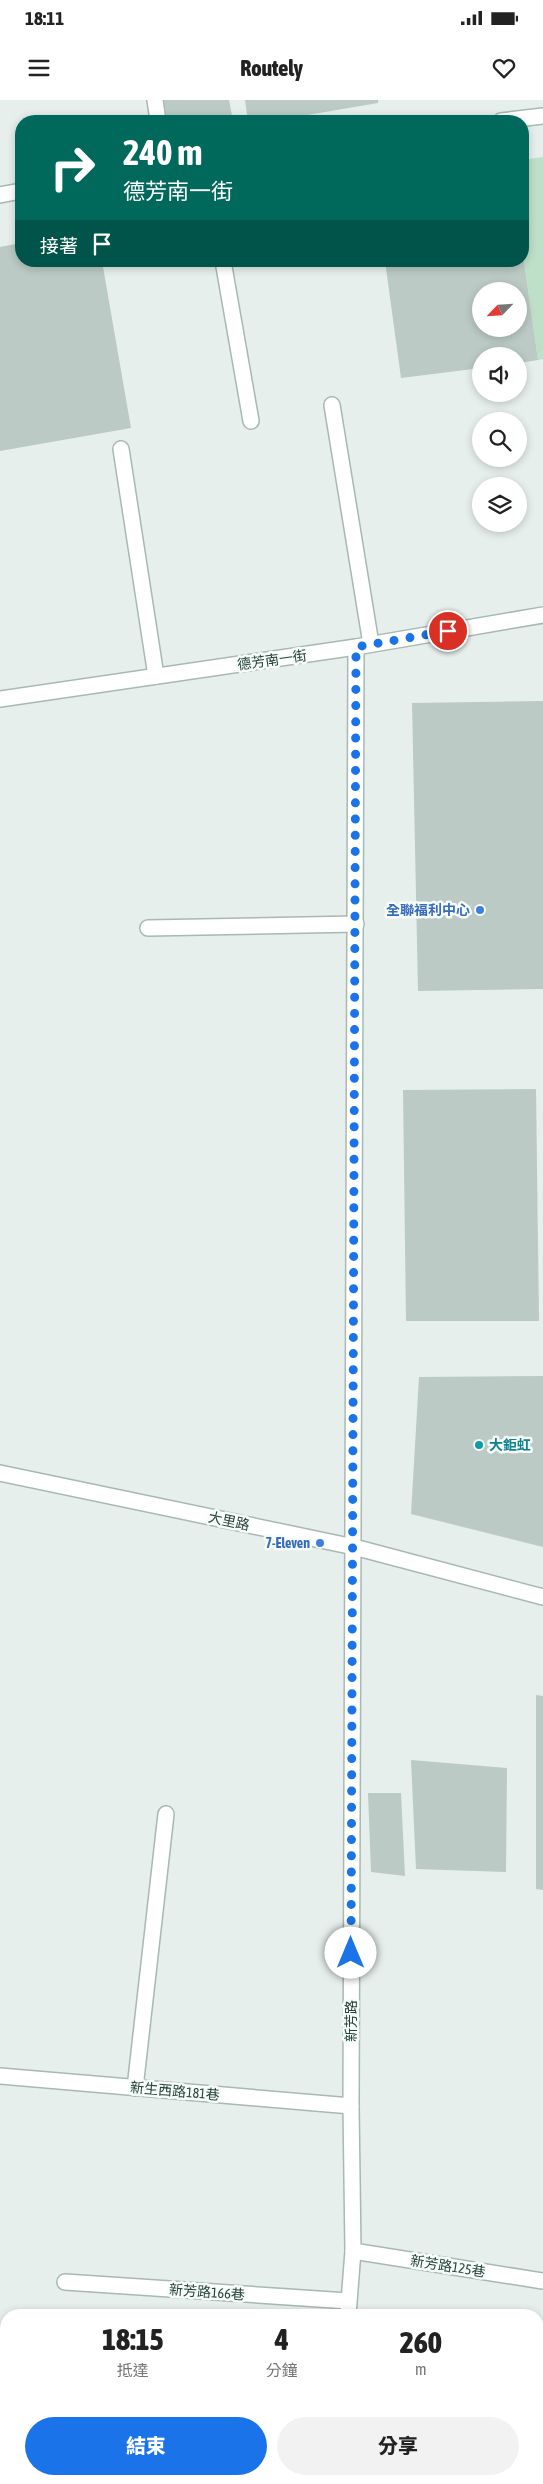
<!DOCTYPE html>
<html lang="zh-TW">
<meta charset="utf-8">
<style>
body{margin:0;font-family:"Asap Condensed","Noto Sans TC",sans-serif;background:#f2f2f2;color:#222;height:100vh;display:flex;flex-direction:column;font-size:19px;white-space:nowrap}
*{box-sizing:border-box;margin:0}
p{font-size:16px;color:#767676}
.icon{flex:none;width:28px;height:28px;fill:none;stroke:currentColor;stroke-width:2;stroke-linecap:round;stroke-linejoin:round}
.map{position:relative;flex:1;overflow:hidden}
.panel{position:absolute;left:0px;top:2209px;width:544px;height:176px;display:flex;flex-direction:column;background:#fff;border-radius:20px 20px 0 0;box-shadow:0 2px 8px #0003}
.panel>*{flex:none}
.hud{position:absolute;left:15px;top:15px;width:514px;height:152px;border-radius:20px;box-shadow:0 2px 8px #0003;background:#00695c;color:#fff;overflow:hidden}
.needle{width:32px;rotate:245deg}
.fabs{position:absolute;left:472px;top:182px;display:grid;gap:10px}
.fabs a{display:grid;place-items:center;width:55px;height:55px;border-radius:50%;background:#fff;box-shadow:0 2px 8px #0003;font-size:25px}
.pin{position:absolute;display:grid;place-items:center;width:42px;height:42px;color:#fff;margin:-21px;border:2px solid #fff;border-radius:50%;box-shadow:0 1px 5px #0007}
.me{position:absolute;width:55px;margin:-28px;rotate:0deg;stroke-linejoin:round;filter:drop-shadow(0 0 4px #0008)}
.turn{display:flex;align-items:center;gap:18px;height:105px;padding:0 25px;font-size:22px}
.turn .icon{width:65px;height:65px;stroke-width:2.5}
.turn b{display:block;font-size:35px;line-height:42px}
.then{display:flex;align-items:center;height:48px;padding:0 25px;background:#0003;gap:10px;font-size:19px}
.eta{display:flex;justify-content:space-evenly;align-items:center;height:85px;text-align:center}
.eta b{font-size:30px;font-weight:800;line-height:35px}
.primary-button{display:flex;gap:10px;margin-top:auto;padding:10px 25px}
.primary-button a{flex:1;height:58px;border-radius:30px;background:#1a73e8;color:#fff;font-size:20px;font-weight:800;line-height:58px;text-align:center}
.primary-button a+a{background:#f2f2f2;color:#222}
.status{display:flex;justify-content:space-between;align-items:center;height:35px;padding:0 25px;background:#fff;direction:ltr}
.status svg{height:14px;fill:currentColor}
header{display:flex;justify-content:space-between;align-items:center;height:65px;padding:0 25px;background:#fff;font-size:22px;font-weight:800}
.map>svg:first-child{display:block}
.green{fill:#bfe0c8}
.building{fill:#bbcac4;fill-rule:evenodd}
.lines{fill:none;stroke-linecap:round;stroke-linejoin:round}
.service-casing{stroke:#a8b8b2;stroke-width:18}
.minor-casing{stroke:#a8b8b2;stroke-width:18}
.tertiary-casing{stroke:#a8b8b2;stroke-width:18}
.path{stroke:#86b3a5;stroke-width:3;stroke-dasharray:2.5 4;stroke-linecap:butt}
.service{stroke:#fff;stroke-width:15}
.minor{stroke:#fff;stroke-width:15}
.tertiary{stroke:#fff;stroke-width:15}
.route{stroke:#1a73e8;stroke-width:9;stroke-dasharray:0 16.2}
.shop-dot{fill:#3f7fe0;stroke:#f7fbf9;stroke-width:2}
.culture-dot{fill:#0f9aa8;stroke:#f7fbf9;stroke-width:2}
.labels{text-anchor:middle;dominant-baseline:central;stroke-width:5;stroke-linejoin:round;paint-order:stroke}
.street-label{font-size:14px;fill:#24423a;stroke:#f7fbf9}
.shop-label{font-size:14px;font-weight:bold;fill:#366cbe;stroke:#f7fbf9;text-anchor:end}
.culture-label{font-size:14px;font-weight:bold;fill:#0d838f;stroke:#f7fbf9;text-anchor:start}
</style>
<div class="status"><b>18:11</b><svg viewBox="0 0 49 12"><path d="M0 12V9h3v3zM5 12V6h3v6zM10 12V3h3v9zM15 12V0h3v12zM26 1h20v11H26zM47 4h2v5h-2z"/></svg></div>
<header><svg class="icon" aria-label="menu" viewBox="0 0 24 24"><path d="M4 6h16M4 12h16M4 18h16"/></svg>Routely<svg class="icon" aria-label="heart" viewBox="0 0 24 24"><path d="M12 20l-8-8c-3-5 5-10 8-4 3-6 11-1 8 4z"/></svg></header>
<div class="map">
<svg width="543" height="2384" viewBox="0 0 543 2384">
<rect width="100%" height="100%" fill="#e6efeb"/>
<g class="green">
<polygon points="543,57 543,259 538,260 523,153 522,60"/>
<polygon points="538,2255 543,2255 543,2384 376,2384 376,2379 538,2379"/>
</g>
<g class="building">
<polygon points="164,0 229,0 233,21 167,21"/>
<polygon points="245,0 378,0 378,3 272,21 248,21"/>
<polygon points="21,143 21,161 102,161 131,328 0,351 0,147"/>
<path d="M 385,161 L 524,161 L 538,260 L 519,263 L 519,256 L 481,256 L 481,268 L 401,278 ZM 481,191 L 519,191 L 519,229 L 481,229 Z"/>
<polygon points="543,601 543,889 418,891 412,603"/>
<polygon points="536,989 539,1221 406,1221 403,990"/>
<polygon points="543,1276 543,1447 411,1414 419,1277"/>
<polygon points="536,1595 543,1596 543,1790 536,1789"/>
<polygon points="411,1660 507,1668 506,1772 416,1769"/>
<polygon points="368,1693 401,1693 405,1776 371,1772"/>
<polygon points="6,2280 6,2379 39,2379 40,2384 0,2384 0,2282"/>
</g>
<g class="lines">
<defs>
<g id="service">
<polyline points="155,0 158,21"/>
<polyline points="332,305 371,544"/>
<polyline points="121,349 156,576"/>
<polyline points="148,828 356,824"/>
<polyline points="0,1976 351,2006"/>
<polyline points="135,1988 166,1714"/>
<polyline points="353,2151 543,2181"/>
<polyline points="65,2182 348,2201"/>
</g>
<g id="minor">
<polyline points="223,161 251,321"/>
<polyline points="0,599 356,547 543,515"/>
<polyline points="348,2215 353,2151 351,2006 356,547"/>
<polyline points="348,2379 348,2384"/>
</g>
<g id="tertiary">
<polyline points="501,21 543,16"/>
<polyline points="0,95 21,91"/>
<polyline points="0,1373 354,1447 543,1497"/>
</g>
</defs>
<use href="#service" class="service-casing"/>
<use href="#minor" class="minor-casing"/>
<use href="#tertiary" class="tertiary-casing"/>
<g class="path">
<polyline points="538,2296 543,2294"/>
<polyline points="538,2375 543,2377"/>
<polyline points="506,2384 516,2379"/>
</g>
<use href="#service" class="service"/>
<use href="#minor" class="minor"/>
<use href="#tertiary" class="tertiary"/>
</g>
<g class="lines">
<polyline class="route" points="351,1853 356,547 448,531"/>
</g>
<g class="shop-dot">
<circle cx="480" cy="810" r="5"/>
<circle cx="320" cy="1443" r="5"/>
</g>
<circle class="culture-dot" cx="479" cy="1345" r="5"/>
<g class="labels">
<g class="street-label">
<text transform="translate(272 560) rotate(-8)">德芳南一街</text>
<text transform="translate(229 1421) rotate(12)">大里路</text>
<text transform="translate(351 1921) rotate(-90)">新芳路</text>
<text transform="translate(175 1991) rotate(5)">新生西路181巷</text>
<text transform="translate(448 2166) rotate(9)">新芳路125巷</text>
<text transform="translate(207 2192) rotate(4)">新芳路166巷</text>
</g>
<g class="shop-label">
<text x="470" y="810">全聯福利中心</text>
<text x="310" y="1443">7-Eleven</text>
</g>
<g class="culture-label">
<text x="489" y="1345">大鉅虹</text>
</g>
</g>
</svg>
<div class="fabs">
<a><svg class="needle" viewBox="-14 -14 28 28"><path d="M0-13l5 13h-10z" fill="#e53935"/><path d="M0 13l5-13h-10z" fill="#767676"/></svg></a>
<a><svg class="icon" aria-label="sound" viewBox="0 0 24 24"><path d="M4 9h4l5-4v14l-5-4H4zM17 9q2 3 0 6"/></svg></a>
<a><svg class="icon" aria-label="search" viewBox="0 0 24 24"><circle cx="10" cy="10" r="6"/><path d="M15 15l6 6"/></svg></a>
<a><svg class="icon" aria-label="layers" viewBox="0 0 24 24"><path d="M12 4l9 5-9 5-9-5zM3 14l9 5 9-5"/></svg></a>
</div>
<div class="pin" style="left:448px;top:531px;background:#d93025"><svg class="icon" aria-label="arrive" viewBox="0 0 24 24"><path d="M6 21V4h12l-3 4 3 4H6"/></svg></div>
<svg class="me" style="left:351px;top:1853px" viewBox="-20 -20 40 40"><circle r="19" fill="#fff"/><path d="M0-13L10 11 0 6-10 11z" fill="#1a73e8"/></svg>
<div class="hud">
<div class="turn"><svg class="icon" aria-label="right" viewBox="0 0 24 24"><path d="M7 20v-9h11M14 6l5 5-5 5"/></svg><div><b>240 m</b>德芳南一街</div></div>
<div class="then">接著<svg class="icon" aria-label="arrive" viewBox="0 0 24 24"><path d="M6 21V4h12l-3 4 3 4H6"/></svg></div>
</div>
<section class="panel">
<div class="eta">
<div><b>18:15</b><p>抵達</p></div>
<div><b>4</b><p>分鐘</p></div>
<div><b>260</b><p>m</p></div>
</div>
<div class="primary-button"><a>結束</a><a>分享</a></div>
</section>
</div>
